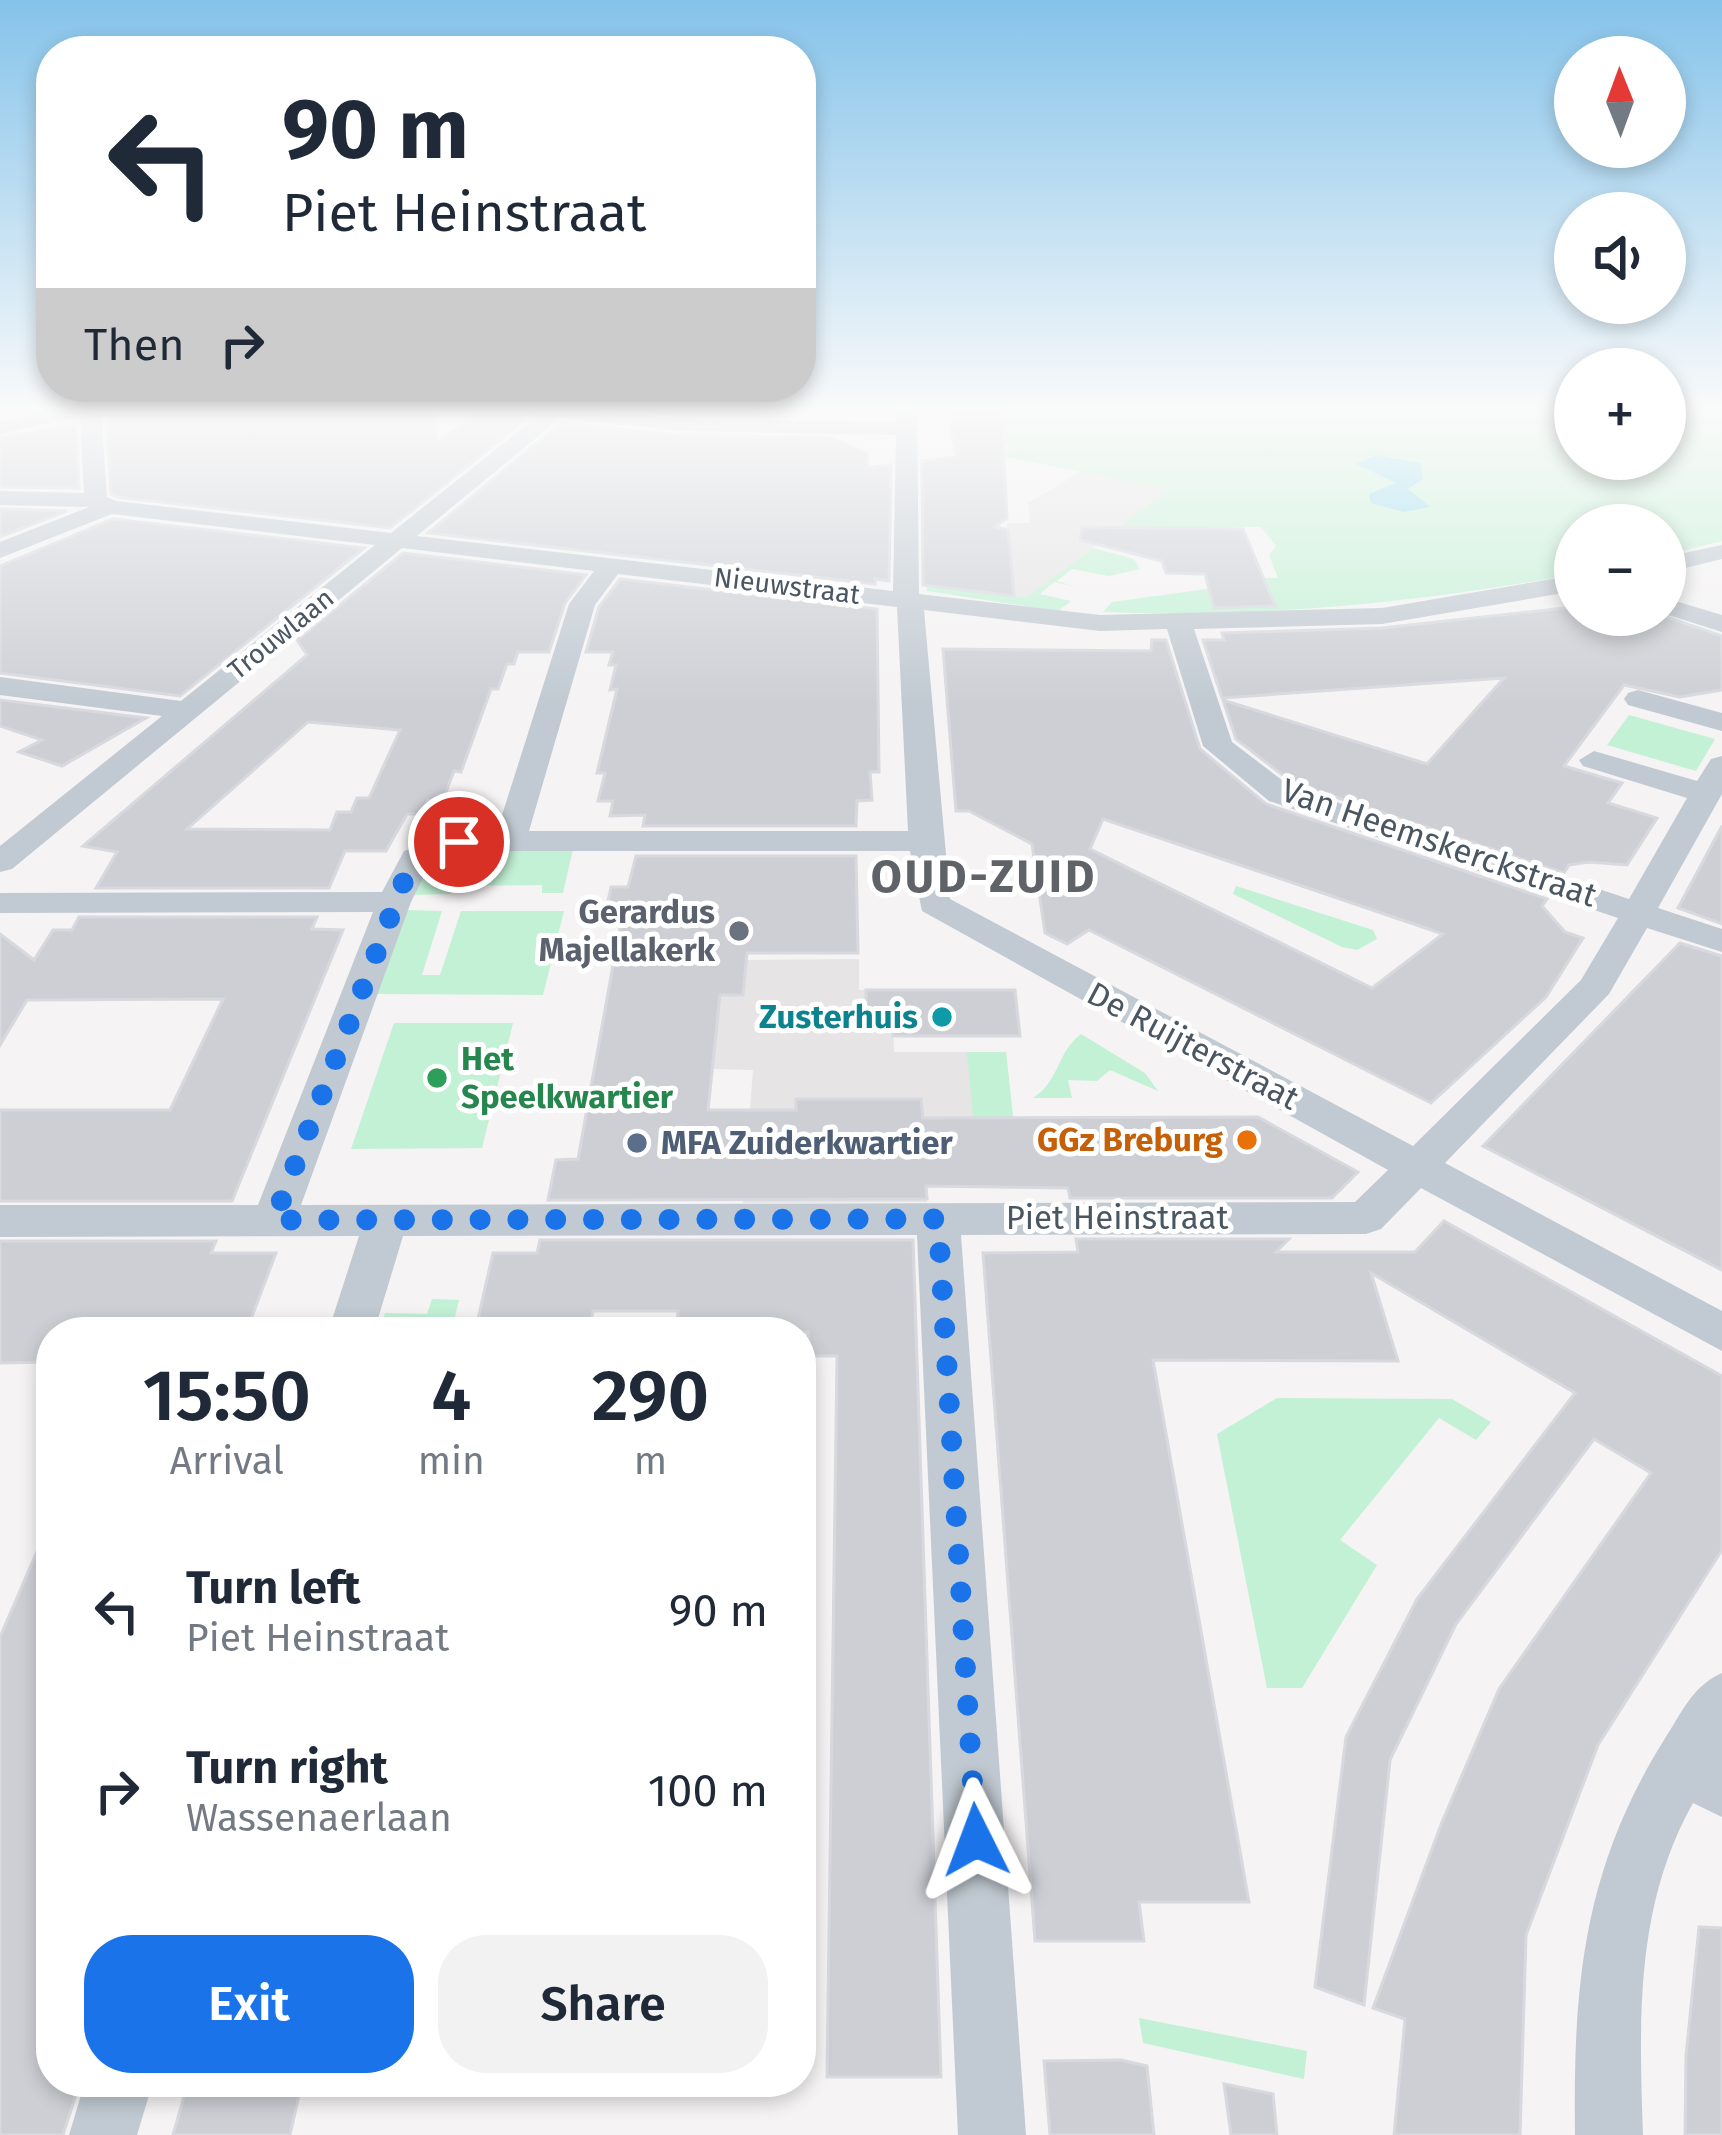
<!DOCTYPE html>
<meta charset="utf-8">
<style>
body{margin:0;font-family:"Fira Sans",sans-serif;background:#f2f2f3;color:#1f2937;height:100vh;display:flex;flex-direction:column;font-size:45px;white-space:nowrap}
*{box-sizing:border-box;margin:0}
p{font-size:39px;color:#747a83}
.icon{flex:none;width:66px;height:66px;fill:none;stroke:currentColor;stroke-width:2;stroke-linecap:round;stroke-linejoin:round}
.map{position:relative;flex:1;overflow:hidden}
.side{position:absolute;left:36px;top:1317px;width:780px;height:780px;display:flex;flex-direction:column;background:#fff;border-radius:48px;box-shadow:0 6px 18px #0003}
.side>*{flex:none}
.top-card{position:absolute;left:36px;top:36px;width:780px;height:366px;border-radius:48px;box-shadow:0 6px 18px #0003;background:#fff;color:#1f2937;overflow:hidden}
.needle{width:78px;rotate:359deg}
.buttons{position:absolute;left:1554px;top:36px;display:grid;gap:24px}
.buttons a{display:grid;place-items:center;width:132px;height:132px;border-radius:50%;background:#fff;box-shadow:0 6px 18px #0003;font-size:60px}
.pin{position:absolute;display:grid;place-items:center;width:102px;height:102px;color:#fff;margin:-51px;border:6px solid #fff;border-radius:50%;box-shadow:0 3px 12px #0007}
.me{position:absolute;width:132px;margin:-66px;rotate:357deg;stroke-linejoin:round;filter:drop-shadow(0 0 9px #0008)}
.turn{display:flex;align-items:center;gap:42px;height:252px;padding:0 48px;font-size:54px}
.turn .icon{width:156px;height:156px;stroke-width:2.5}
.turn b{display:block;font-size:84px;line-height:102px}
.then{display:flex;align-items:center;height:114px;padding:0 48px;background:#0003;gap:24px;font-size:45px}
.eta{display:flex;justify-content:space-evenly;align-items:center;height:204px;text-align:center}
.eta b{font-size:72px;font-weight:600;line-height:84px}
.cta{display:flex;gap:24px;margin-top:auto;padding:24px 48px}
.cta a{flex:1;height:138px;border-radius:48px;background:#1a73e8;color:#fff;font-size:48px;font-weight:600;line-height:138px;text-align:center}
.cta a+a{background:#f2f2f3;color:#1f2937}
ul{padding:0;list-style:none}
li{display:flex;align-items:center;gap:36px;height:180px;padding:0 48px}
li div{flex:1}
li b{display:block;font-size:45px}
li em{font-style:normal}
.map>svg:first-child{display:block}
.education{fill:#e6e4e5}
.green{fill:#c3f1d5}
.water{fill:#90daee}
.building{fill:#cdcfd5;stroke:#d7d9de;stroke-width:3;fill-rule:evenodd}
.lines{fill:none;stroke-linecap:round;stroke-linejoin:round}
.minor{fill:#c1cad2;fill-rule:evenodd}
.route{stroke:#1a73e8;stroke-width:21;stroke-dasharray:0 37.8}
.worship-dot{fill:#6b7280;stroke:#fff;stroke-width:4.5}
.culture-dot{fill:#0f9aa8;stroke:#fff;stroke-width:4.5}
.leisure-dot{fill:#2e9e5b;stroke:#fff;stroke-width:4.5}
.food-dot{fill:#e8710a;stroke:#fff;stroke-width:4.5}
.service-dot{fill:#5c6f8a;stroke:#fff;stroke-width:4.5}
.labels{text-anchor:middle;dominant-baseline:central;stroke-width:10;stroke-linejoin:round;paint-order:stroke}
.far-street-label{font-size:27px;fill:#4a5661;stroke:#fff}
.street-label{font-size:33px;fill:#4a5661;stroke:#fff}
.worship-label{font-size:33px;font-weight:bold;fill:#5b616d;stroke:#fff;text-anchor:end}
.culture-label{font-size:33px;font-weight:bold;fill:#0d838f;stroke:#fff;text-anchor:end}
.leisure-label{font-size:33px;font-weight:bold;fill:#27864d;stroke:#fff;text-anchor:start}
.food-label{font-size:33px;font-weight:bold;fill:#c56008;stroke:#fff;text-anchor:end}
.service-label{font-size:33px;font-weight:bold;fill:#4e5e75;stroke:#fff;text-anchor:start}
.district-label{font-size:45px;font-weight:bold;letter-spacing:3px;fill:#5f6368;stroke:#fff}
</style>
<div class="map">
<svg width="1722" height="2135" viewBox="0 0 1722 2135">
<rect width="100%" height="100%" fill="#f5f3f3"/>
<g class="education">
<polygon points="1084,470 1170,489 1028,597 937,587 1007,532 1007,523 1030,523 1028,503"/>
<polygon points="859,959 859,990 893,990 893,1012 866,1021 893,1021 894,1052 1006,1052 1013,1117 957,1118 959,1158 925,1158 927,1202 743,1203 753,1070 712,1069 718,1009 678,995 742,995 746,960"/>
</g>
<g class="green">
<path d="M 1000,406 L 1575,406 L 1575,459 L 1665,459 L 1665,406 L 1722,406 L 1722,541 L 1665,555 L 1665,525 L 1575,525 L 1575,574 C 1418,603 1263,618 1103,612 L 1112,602 L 1221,587 L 1231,578 L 1278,578 L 1269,555 L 1276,546 L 1261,527 L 1136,527 L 1107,547 L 1097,544 L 1169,489 L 1002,456 L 1001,450 L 1008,448 Z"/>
<polygon points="1093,548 1134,559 1140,569 1109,576 1072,569 1057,581 1076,587 1054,582 1040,594 1071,601 1058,611 927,591 926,577 938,587 1027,597"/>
<polygon points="1629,715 1715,739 1696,771 1607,745"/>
<polygon points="465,849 573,849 563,893 542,893 542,885 453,886 451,894 413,895 426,864"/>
<polygon points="1236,886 1373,930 1377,939 1357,950 1342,947 1233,894"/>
<polygon points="405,910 442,911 422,975 440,975 461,911 564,911 543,995 378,994 375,999"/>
<polygon points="394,1023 513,1023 482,1148 351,1149"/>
<path d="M 1081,1034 L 1145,1073 L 1158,1091 L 1110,1070 L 1097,1081 L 1068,1080 L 1072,1098 L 1033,1098 C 1059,1082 1057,1052 1081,1034 Z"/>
<polygon points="967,1052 1006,1052 1013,1117 973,1117"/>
<polygon points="432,1299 459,1300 451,1332 379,1332 385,1313 427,1314"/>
<polygon points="1277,1398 1452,1399 1491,1422 1476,1440 1439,1418 1340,1540 1377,1565 1302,1688 1267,1688 1217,1434"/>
<polygon points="1139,2018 1307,2051 1304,2079 1143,2043"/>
</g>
<polygon class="water" points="1376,455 1420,463 1423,479 1408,489 1430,507 1404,512 1371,503 1369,494 1396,483 1356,464"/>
<g class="building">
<polygon points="110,406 433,406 438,442 487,406 543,406 390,528 117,497 111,494 106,413"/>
<polygon points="593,406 747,406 773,416 683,415"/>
<polygon points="958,406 997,406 1002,412 1007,518 995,527 1008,530 1014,596 923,585 922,461 956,457 951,427"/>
<polygon points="561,423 683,436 830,438 868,453 867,468 891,465 889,581 875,579 875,584 428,533"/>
<polygon points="76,425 79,488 0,487 0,438"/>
<polygon points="0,509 67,511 0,537"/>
<polygon points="113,519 364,548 180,696 0,673 0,566"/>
<polygon points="1082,527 1243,529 1275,606 1214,608 1205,574 1166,573 1162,561 1080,540"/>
<path d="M 403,553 L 586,575 L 565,603 L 549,652 L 518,652 L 514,664 L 507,664 L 498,689 L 491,689 L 461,772 L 454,771 L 443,800 L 428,800 L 422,814 L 407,814 L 386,851 L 345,851 L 329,888 L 96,888 L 117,852 L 83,846 L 307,655 L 297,640 ZM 308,722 L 400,730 L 369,798 L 357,798 L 351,812 L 337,812 L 330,830 L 187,829 Z"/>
<polygon points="620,579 877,609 879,772 870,772 872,800 857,801 856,826 643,826 645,815 610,816 613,801 598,801 605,773 597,773 617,689 610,690 616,665 609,665 613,652 586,652 599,607"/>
<polygon points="1575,607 1575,615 1661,615 1722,636 1722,690 1680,697 1624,685 1564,766 1622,783 1608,803 1657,818 1627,865 1589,862 1569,865 1564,873 1293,783 1236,739 1223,700 1427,764 1504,678 1222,698 1203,640 1224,640 1222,633 1382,628"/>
<path d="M 1152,640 L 1166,640 L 1200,749 L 1266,804 L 1547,899 L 1542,906 L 1565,932 L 1583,938 L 1546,997 L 1431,1103 L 1089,930 L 1067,944 L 1045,933 L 1032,844 L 969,811 L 956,811 L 943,649 L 1151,651 ZM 1103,819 L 1308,888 L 1443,934 L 1372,988 L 1090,849 Z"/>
<polygon points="0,700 146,718 62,766 19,752 42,740 0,726"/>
<polygon points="1722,826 1722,924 1678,908"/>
<polygon points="636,856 856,856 858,953 747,953 743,995 720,995 708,1110 796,1110 796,1099 921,1099 923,1118 1258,1117 1358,1172 1332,1198 1070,1198 1068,1188 926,1186 927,1199 548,1200 556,1160 578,1159 621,921 604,920 611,887 628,887"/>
<polygon points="79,917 317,917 312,929 343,930 232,1201 0,1201 0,1110 170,1110 223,999 27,1000 0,1045 0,934 34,960 53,930 72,930"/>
<polygon points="1680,943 1722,956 1722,1270 1483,1146"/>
<polygon points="866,990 1015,990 1020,1036 893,1036 893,1022 866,1021"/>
<polygon points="1444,1221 1722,1376 1722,1550 1598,1745 1526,1935 1520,2135 1394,2135 1405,2019 1373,2008 1442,1822 1499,1689 1651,1473 1594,1439 1456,1624 1390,1760 1364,2005 1315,1987 1346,1737 1417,1599 1575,1393 1371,1273 1398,1361 1153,1360 1249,1902 1139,1902 1144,1941 1035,1941 983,1253 1078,1252 1076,1239 1289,1239 1276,1252 1415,1252"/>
<polygon points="540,1240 913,1240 941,2077 827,2077 837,1356 808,1356 808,1332 676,1332 678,1311 593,1311 589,1332 475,1332 493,1253 537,1253"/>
<polygon points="0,1241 216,1241 211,1253 276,1253 246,1332 51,1332 51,1362 0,1363"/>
<polygon points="51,1519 51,2082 80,2082 63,2135 0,2135 0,1637"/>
<polygon points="1699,1927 1722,1928 1722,2135 1685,2135 1686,2056"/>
<polygon points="1121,2060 1147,2066 1154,2135 1050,2135 1044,2061"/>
<polygon points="188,2082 302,2082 290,2135 173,2135"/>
<polygon points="1224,2084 1273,2094 1277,2135 1231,2135"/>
</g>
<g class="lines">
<g class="minor">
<path d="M 70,406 L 106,406 L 101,411 L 107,497 L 116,501 L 391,533 L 550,406 L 683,419 L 896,422 L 897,406 L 917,406 L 919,594 L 1100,615 L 1382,608 L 1575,575 L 1575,591 L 1382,624 L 1194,629 L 1232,742 L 1291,787 L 1629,899 L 1687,798 L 1583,766 L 1579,760 L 1594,751 L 1697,781 L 1711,759 L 1722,756 L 1722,794 L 1658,908 L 1722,929 L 1722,952 L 1647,928 L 1609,994 L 1445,1163 L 1722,1311 L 1722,1351 L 1421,1188 L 1381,1229 L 1366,1234 L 961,1235 L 1026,2135 L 958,2135 L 917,1235 L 403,1236 L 374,1332 L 328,1332 L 359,1236 L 0,1237 L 0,1205 L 258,1205 L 373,912 L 0,913 L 0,893 L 382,892 L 404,851 L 459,831 L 497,831 L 569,604 L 594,571 L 402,548 L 12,869 L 0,872 L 0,846 L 162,716 L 0,695 L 0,677 L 181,701 L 375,545 L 112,514 L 0,558 L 0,542 L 89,507 L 0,505 L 0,491 L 84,493 L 80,416 L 0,434 L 0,422 ZM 560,418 L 683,431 L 896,435 L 893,591 L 417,536 ZM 618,574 L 897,607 L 908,831 L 529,831 L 595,605 ZM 924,610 L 1100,631 L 1167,629 L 1203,746 L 1269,801 L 1618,918 L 1581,980 L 1413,1146 L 950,899 ZM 463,851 L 910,851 L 922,911 L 1388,1170 L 1355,1202 L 301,1205 L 411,902 L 430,864 Z"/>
<polygon points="1722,545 1722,559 1665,573 1665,557"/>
<polygon points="1665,598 1722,615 1722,632 1665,614"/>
<polygon points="1638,690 1722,713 1722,731 1628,705 1624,699 1628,693"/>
<path d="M 1722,1673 L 1722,1817 L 1693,1803 C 1635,1906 1639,2020 1643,2135 L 1575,2135 C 1573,1985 1583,1870 1664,1740 C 1681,1714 1693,1685 1722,1673 Z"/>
<polygon points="85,2082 153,2082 137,2135 69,2135"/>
</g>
</g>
<linearGradient id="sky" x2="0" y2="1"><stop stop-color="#85c3ea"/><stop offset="0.58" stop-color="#fafafa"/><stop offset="1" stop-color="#fafafa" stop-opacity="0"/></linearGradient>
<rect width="1722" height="705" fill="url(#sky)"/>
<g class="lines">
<polyline class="route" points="459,842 428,848 410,865 274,1220 938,1219 976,1840"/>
</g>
<circle class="worship-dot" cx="739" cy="931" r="12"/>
<circle class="culture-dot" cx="942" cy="1017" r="12"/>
<circle class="leisure-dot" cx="437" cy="1078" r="12"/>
<circle class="food-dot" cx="1247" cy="1140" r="12"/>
<circle class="service-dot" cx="637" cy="1143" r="12"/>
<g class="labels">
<g class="far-street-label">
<text transform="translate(787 586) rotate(7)">Nieuwstraat</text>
<text transform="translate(281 634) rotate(-39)">Trouwlaan</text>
</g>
<g class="street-label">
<text transform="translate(1439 843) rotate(19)">Van Heemskerckstraat</text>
<text transform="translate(1193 1046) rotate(28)">De Ruijterstraat</text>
<text x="1117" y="1218">Piet Heinstraat</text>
</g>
<g class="worship-label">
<text x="715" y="912">Gerardus<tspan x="715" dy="38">Majellakerk</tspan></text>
</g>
<g class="culture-label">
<text x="918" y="1017">Zusterhuis</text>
</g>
<g class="leisure-label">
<text x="461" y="1059">Het<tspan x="461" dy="38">Speelkwartier</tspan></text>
</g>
<g class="food-label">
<text x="1223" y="1140">GGz Breburg</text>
</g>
<g class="service-label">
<text x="661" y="1143">MFA Zuiderkwartier</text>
</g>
<g class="district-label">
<text x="984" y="877">OUD-ZUID</text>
</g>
</g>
</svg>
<div class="buttons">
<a><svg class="needle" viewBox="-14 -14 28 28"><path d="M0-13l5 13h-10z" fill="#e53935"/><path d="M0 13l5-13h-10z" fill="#747a83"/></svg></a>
<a><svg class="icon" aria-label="sound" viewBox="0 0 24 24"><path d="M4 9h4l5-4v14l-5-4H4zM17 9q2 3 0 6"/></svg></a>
<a>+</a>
<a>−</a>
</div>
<div class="pin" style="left:459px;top:842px;background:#d93025"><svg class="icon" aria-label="arrive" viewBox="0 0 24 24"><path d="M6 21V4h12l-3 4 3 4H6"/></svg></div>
<svg class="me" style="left:976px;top:1840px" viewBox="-20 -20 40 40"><path d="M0-17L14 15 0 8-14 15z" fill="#1a73e8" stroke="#fff" stroke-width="4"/></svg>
<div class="top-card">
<div class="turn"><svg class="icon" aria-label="left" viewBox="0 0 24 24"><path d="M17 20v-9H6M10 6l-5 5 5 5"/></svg><div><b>90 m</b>Piet Heinstraat</div></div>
<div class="then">Then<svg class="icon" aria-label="right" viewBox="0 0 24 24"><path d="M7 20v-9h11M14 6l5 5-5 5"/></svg></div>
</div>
<section class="side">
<div class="eta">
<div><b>15:50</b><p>Arrival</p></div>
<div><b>4</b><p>min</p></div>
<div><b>290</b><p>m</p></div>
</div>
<ul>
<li><svg class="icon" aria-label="left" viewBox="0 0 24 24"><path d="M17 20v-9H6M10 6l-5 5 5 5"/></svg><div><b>Turn left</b><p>Piet Heinstraat</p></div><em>90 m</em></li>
<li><svg class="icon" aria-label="right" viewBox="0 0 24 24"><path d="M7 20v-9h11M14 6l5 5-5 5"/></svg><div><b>Turn right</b><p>Wassenaerlaan</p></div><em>100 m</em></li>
</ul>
<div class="cta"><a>Exit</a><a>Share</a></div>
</section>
</div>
